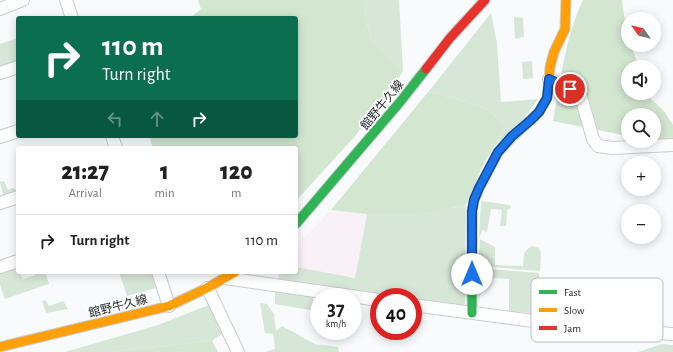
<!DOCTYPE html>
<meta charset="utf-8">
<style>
body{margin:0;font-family:"Alegreya Sans","Noto Sans JP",sans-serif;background:#f6f6f6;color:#222;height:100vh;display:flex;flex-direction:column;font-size:15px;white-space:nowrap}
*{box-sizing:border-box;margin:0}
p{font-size:13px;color:#767676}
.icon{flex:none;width:22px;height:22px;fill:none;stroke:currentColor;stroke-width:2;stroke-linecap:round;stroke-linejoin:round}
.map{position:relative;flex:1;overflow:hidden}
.drawer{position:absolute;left:16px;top:146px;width:282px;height:128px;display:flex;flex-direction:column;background:#fff;border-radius:4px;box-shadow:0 2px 10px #0003}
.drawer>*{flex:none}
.guide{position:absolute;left:16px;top:16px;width:282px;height:122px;border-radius:4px;box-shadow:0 2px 10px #0003;background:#0b6e4f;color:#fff;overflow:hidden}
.needle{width:26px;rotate:304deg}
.controls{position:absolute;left:621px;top:12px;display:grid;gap:8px}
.controls a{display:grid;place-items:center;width:40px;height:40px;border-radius:50%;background:#fff;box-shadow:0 2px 10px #0003;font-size:20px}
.speed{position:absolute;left:310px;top:288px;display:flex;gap:8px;font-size:20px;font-weight:700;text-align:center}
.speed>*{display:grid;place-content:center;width:52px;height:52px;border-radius:50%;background:#fff;box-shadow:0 2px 10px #0003;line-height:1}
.speed small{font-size:10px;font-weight:400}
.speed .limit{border:6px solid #d22;background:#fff;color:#111}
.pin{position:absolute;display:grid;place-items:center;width:34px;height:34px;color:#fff;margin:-17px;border:2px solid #fff;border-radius:50%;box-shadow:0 1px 4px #0007}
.me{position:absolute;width:44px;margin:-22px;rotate:0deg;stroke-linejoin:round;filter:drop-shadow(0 0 3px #0008)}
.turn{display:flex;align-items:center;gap:14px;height:84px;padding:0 20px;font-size:18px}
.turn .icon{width:52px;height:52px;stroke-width:2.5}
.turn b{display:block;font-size:28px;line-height:34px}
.lanes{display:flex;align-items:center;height:38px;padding:0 20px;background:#0003;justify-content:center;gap:20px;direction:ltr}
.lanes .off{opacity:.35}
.eta{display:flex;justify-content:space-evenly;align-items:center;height:68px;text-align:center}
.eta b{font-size:24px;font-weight:800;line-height:28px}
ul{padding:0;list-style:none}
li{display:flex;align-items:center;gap:12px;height:52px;padding:0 20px;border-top:1px solid #e0e0e0}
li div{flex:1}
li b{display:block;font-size:15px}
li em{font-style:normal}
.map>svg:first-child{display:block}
.commercial{fill:#faf1f8}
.green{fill:#d7e7d7}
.forest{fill:#d2e6d0}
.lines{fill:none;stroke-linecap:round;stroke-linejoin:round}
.street-casing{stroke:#c9ccce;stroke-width:14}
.fast-casing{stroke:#c9ccce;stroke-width:11}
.slow-casing{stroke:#c9ccce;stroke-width:11}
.jam-casing{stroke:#c9ccce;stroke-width:11}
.street{stroke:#fefeff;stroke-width:12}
.fast{stroke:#30b455;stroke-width:9}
.slow{stroke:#ff9f0a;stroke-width:9}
.jam{stroke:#e5322d;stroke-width:9}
.route-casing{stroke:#114b97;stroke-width:10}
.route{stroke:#1a73e8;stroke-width:7}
.labels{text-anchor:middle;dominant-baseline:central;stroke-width:3.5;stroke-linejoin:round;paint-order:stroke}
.street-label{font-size:12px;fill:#24282b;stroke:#fff}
.key{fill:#fff;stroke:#bdbebf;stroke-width:1}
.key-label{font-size:11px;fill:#24282b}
</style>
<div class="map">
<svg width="673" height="352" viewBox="0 0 673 352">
<rect width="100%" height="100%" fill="#f8fafc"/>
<polygon class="commercial" points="331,210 367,214 355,279 296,267 296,244 307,235"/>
<g class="green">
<polygon points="363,0 399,0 403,71 370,38"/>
<polygon points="491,13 497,43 501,102 538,99 518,126 494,146 506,125 485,108 429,91"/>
<polygon points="514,17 523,18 524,37 515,39"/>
<polygon points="18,38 18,61 0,67 0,44"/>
<polygon points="532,61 533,78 523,79 522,62"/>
<polygon points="4,181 8,190 13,188 16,190 18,189 18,192 4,197 0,183 0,182"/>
<polygon points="481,201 510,205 511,208 507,210 506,226 500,226 502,210 491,209 487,232 482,230 479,238"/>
<polygon points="466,205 465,306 413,299 413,297 402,297 278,279 280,272 296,272 296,267 355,278 367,214 421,214"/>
<path d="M 480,239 L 495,247 L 495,265 L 523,266 C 524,255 523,251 532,246 L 539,248 L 541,254 L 540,271 L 478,266 Z"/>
<polygon points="18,267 18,272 20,272 23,279 35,275 34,272 45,272 49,284 5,299 0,285 0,274"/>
<polygon points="478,268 539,273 540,314 509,311 509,279 482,277 479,305"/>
<polygon points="119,272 151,272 156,288 127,296"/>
<polygon points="275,290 313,297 315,311 275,304"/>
<polygon points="45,300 49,306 63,301 68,309 46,313 42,301"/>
<polygon points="260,303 267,304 274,314 276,331 282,326 315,344 338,347 339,352 265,352 275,349 273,334 265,333"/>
<polygon points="211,304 223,333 212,341 113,352 65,352 158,325"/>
<polygon points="662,344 673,345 673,352 638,352"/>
</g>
<g class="forest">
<polygon points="198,0 363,0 370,38 403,71 395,84 355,136 296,201 296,148 153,148 149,136 296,136 296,18 190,18 201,9"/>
<path d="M 583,0 L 622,0 L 626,30 L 628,37 L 628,45 L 631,45 L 639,67 L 628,67 L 628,93 L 648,93 L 650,98 L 664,111 L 673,125 L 673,147 L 654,141 L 654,115 L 628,115 L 628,136 L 553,121 C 561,80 565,37 583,0 Z"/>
<polygon points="429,91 485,108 506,125 481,169 466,205 421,214 367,214 331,210"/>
<polygon points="212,341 218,352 113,352"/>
</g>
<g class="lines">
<defs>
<g id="street">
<polyline points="66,0 72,18"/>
<polyline points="0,9 23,0"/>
<polyline points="0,73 18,67"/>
<polyline points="549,79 570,89 581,97 593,139 598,146 612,148 673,145"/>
<polyline points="112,136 116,148"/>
<polyline points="0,137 18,131"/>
<polyline points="0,203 18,197"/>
<polyline points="0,267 18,261"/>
<polyline points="158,272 169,306"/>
<polyline points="225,278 379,300"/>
<polyline points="207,288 212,297 238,352"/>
<polyline points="413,305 571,326 673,334"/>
</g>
<g id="fast">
<polyline points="296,224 400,102 426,69"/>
<polyline points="472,313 472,211 474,200 479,188 498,152 512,137 539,112 547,98 549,82"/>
</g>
<g id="slow">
<polyline points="549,82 550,67 554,52 565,29 566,0"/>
<polyline points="0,347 169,306 207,288 235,272"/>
</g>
<polyline id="jam" points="426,69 450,38 485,0"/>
</defs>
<use href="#street" class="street-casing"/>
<use href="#fast" class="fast-casing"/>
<use href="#slow" class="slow-casing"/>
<use href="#jam" class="jam-casing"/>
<use href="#street" class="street"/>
<use href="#fast" class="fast"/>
<use href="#slow" class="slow"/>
<use href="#jam" class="jam"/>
</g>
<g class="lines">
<defs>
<polyline id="route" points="472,274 472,211 474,200 479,188 498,152 512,136 531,120 539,112 547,98 549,79 570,89"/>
</defs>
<use href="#route" class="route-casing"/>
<use href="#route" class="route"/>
</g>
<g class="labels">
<g class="street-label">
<text transform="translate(382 105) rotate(-51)">館野牛久線</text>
<text transform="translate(118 306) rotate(-14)">館野牛久線</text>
</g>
</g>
<rect x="531" y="278" width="132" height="64" rx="6" class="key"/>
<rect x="539" y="290" width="18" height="4" fill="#30b455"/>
<rect x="539" y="308" width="18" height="4" fill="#ff9f0a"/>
<rect x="539" y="326" width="18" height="4" fill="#e5322d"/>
<g class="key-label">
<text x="564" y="296">Fast</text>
<text x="564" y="314">Slow</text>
<text x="564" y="332">Jam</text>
</g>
</svg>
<div class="controls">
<a><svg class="needle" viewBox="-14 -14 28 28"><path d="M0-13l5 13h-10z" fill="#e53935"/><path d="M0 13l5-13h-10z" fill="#767676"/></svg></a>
<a><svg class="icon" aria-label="sound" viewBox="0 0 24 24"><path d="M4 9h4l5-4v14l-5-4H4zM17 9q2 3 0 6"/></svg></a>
<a><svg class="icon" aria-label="search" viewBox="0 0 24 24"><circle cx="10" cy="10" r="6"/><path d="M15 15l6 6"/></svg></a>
<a>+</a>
<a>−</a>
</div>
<div class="speed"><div>37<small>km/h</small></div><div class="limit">40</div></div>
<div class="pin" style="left:570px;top:89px;background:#d93025"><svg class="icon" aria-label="arrive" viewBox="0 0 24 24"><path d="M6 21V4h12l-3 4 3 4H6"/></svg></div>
<svg class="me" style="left:472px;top:274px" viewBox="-20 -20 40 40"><circle r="19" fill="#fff"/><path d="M0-13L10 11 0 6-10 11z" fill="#1a73e8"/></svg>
<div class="guide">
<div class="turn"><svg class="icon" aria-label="right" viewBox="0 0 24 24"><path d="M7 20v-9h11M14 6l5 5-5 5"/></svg><div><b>110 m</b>Turn right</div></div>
<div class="lanes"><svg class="icon off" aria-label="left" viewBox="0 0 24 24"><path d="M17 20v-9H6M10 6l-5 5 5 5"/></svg><svg class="icon off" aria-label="ahead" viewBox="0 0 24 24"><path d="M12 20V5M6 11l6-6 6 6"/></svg><svg class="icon" aria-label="right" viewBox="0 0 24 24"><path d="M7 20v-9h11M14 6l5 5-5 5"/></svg></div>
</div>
<section class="drawer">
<div class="eta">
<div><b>21:27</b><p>Arrival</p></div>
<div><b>1</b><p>min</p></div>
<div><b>120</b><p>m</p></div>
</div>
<ul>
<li><svg class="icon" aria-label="right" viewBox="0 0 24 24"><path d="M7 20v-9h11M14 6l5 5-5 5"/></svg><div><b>Turn right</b></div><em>110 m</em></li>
</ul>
</section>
</div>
